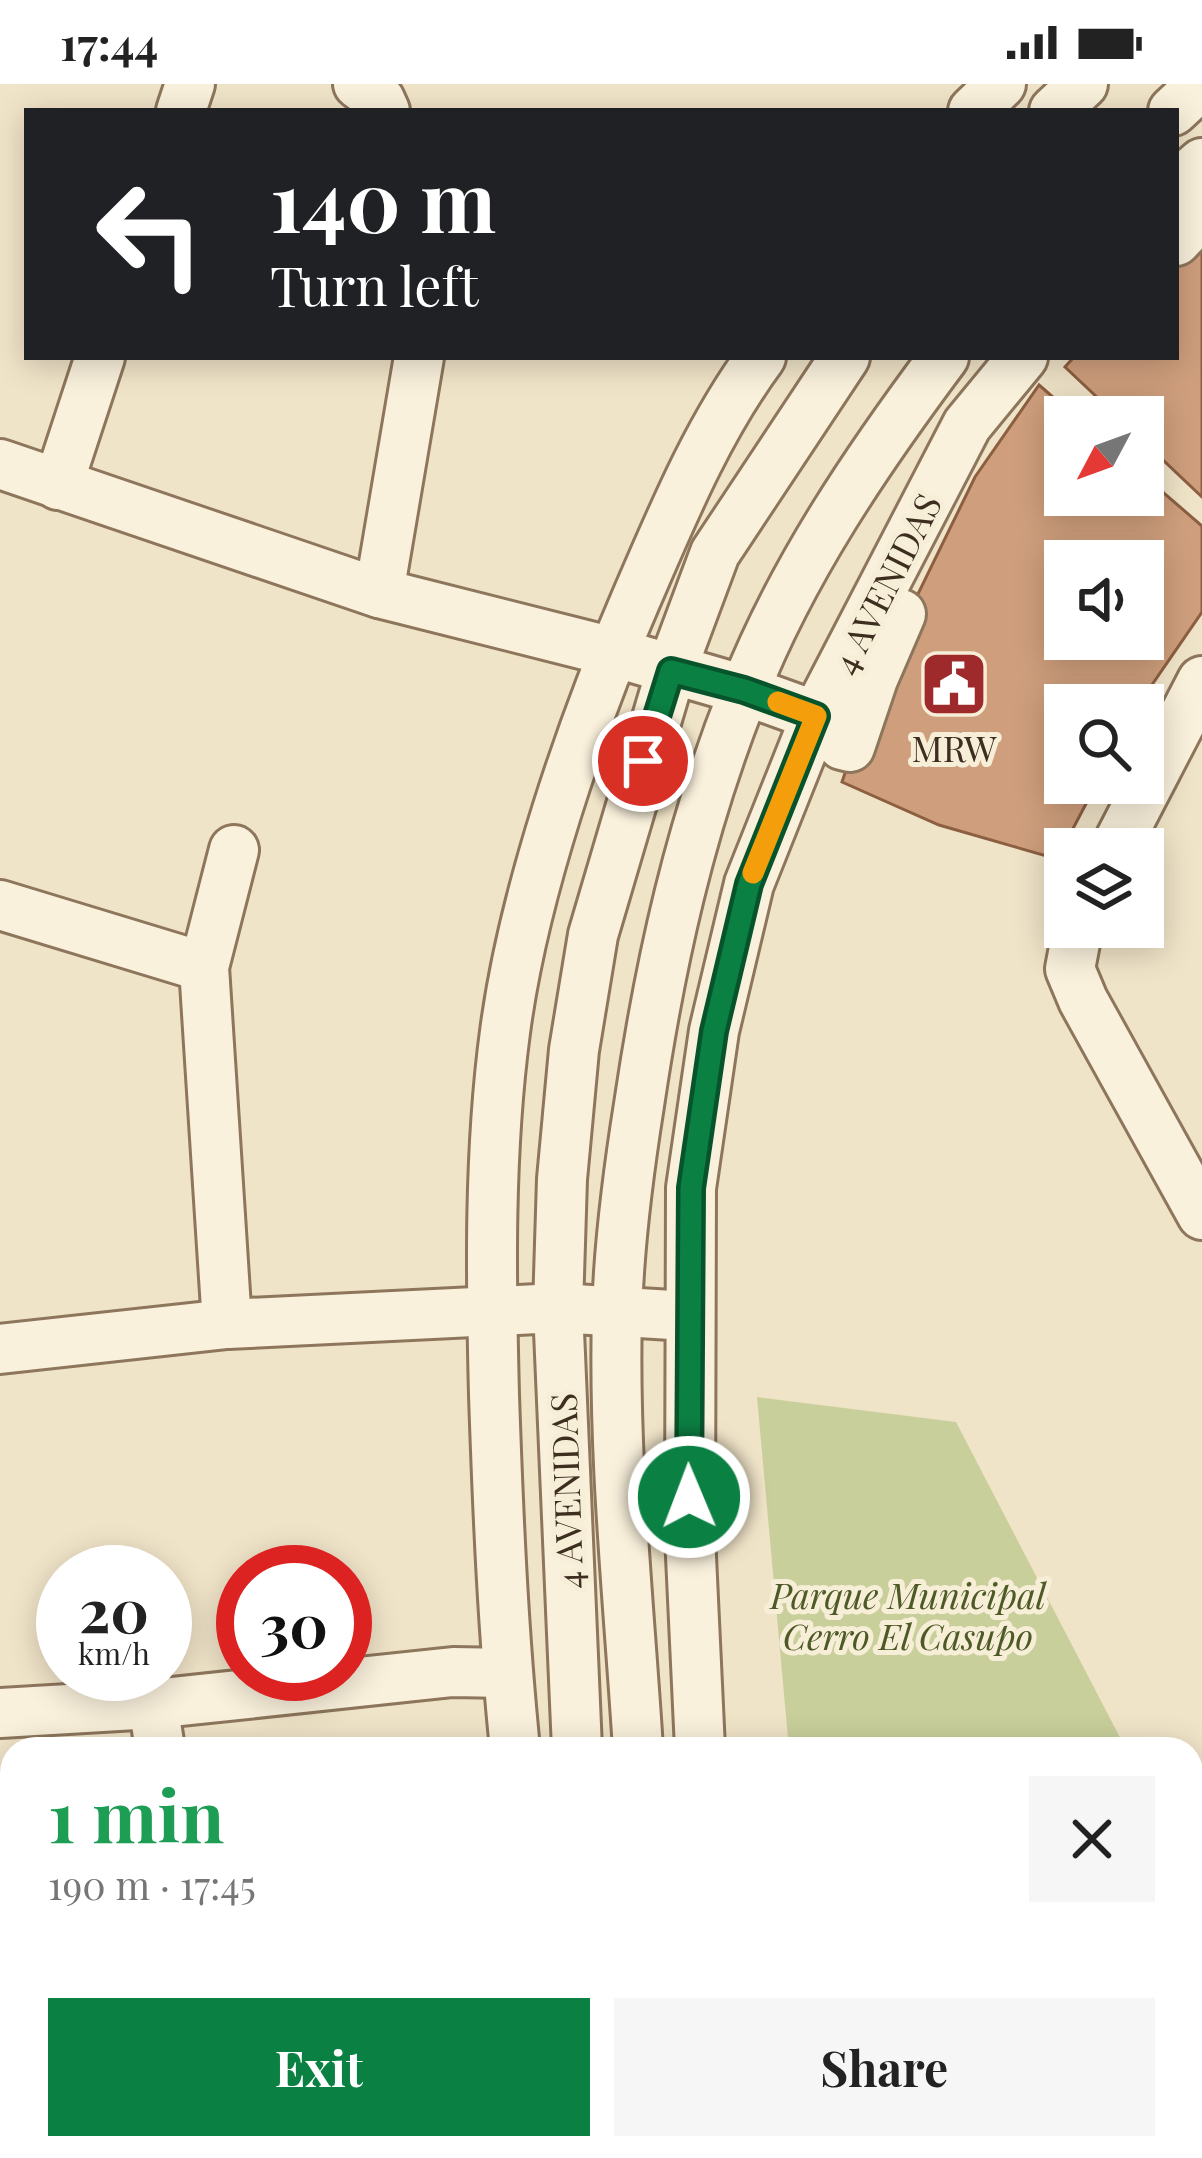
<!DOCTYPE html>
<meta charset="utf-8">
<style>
body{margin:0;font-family:"Playfair Display",serif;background:#f6f6f6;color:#222;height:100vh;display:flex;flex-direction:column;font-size:45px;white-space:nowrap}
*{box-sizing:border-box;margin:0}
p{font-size:39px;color:#767676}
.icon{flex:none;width:66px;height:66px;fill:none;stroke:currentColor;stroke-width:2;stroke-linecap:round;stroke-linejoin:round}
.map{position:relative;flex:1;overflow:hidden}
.drawer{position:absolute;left:0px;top:1653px;width:1203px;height:423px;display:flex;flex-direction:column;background:#fff;border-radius:36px 36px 0 0;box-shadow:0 6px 30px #0003}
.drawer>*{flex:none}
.top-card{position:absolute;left:24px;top:24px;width:1155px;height:252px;border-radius:0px;box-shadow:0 6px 30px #0003;background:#202124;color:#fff;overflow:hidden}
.needle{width:78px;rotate:229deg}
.buttons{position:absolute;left:1044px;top:312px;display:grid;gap:24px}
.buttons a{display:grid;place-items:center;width:120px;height:120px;border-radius:0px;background:#fff;box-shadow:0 6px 30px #0003;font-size:60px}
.speed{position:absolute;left:36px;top:1461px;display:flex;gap:24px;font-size:60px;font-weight:700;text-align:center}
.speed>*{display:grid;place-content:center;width:156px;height:156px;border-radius:50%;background:#fff;box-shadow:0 6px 30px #0003;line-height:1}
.speed small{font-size:30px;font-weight:400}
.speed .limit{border:18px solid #d22;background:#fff;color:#111}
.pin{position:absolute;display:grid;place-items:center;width:102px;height:102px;color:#fff;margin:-51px;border:6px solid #fff;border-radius:50%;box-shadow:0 3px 12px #0007}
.me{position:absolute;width:132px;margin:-66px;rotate:359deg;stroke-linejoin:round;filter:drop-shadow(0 0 9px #0008)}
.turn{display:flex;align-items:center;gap:42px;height:252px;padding:0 48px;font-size:54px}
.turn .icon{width:156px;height:156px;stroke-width:2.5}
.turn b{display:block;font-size:84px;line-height:102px}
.round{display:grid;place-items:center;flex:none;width:126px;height:126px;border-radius:0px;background:#f6f6f6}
.headline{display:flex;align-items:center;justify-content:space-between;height:204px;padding:0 48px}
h1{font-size:72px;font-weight:700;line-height:90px;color:#1e9e55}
.button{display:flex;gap:24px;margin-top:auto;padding:24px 48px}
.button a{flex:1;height:138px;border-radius:0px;background:#0b8043;color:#fff;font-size:48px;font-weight:700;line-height:138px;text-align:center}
.button a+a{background:#f6f6f6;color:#222}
.status{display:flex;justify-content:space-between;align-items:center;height:84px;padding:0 60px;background:#fff;direction:ltr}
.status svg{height:33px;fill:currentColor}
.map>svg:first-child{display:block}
.green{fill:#c9cf9b}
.building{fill:#cf9f7d;stroke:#8d5f41;stroke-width:3;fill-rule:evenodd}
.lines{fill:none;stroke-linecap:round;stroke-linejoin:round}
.minor-casing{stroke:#8d765c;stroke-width:54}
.minor{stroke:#faf1dc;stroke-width:48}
.route-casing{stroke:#07532c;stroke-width:30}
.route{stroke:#0b8043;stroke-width:21}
.slow{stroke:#f59e0b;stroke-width:21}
.labels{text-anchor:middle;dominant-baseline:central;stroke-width:10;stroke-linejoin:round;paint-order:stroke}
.street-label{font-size:36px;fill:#3d2e20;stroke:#f7eed8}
.poi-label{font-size:36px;fill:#3d2e20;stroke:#f7eed8}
.park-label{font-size:36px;font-style:italic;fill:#4d5a26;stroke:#f7eed8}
</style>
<div class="status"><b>17:44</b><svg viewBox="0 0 49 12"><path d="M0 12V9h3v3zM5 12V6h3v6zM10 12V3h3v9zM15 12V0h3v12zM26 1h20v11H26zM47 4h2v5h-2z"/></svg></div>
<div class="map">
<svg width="1202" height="2074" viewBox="0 0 1202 2074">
<rect width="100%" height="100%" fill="#f0e4c8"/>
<g class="green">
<polygon points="757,1313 956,1338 1126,1665 789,1665"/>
<polygon points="1191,1791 1202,1812 1202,2074 797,2074 801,2064 1191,2064"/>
</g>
<g class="building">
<polygon points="1202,142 1202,413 1143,357 1143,333 1118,333 1065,283 1074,273 1176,273 1176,168"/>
<path d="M 1039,301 L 1076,333 L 1065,333 L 1065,411 L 1143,411 L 1143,391 L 1202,442 L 1202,528 L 1138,621 L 1065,621 L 1065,699 L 1097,699 L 1057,775 L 939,741 L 842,698 L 877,594 L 975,393 ZM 1065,477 L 1143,477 L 1143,555 L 1065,555 Z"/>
</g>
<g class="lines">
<defs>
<g id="minor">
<polyline points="358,0 380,16 385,27"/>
<polyline points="181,27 190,0"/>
<polyline points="973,27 1001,0"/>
<polyline points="1054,27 1083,0"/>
<polyline points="1173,27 1202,0"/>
<polyline points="1176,102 1202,79"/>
<polyline points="1176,157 1202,130"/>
<polyline points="0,380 379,509 613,568 744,606 816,632 842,661 850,663 873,595 901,530"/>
<polyline points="58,401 100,273"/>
<polyline points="379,509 419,273"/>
<polyline points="1115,765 1202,597"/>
<polyline points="0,821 204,883"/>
<polyline points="1078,843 1070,885 1083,916 1202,1131"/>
<polyline points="227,1240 204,883 234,766"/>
<polyline points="0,1265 227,1240 558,1224 688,1232"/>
<polyline points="153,1620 160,1665"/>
<polyline points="0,1629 153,1620 453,1588 507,1589"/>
<path d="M 515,1665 C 503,1547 498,1429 494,1311 C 491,1191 489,1068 505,948 C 523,811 581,642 636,515 C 672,432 707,346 761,273"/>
<polyline points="577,1665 558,1224 562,1095 574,966 593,851 671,587 715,469 845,273"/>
<path d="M 638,1665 C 629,1520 613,1374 617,1229 C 619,1159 628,1090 639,1021 C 660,879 690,742 744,608 C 792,486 867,376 944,273"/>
<polyline points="700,1665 690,1451 691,1104 714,947 749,800 816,632 967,341 1023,273"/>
<polyline points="593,2064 593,2074"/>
<polyline points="189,2074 189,2064"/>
<polyline points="539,2074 539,2064"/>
<polyline points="652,2074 652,2064"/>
<polyline points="715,2074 715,2064"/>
</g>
</defs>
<use href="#minor" class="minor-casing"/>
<use href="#minor" class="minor"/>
</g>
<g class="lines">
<defs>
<polyline id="route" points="643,677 671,587 744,606 816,632 749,800 714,947 691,1104 689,1413"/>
</defs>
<use href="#route" class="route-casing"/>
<use href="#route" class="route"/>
<polyline class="slow" points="753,789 816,632 778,618"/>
</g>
<defs>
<symbol id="civic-square" viewBox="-11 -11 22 22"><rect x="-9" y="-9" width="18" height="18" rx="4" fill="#9e2a2b" stroke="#f7eed8"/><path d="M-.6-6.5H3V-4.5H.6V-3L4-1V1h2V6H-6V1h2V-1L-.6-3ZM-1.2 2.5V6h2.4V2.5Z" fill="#fff"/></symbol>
</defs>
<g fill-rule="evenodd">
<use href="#civic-square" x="916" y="562" width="76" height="76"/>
</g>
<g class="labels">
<g class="street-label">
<text transform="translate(885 499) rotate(-63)">4 AVENIDAS</text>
<text transform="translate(565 1407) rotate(-92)">4 AVENIDAS</text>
</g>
<g class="poi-label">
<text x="954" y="663">MRW</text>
</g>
<g class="park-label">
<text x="908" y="1510">Parque Municipal<tspan x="908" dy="41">Cerro El Casupo</tspan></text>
</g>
</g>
</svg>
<div class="buttons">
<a><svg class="needle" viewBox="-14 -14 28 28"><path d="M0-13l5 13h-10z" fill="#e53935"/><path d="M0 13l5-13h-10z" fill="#767676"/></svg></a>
<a><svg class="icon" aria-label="sound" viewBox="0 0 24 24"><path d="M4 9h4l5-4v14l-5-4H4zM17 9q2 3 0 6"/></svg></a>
<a><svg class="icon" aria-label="search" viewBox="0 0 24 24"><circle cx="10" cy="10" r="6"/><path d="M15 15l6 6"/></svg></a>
<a><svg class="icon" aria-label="layers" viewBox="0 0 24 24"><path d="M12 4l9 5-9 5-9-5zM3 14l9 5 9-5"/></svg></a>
</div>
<div class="speed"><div>20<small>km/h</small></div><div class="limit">30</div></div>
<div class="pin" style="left:643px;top:677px;background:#d93025"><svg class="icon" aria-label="arrive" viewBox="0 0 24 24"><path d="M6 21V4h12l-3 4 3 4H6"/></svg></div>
<svg class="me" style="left:689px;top:1413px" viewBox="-20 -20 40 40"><circle r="17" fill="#0b8043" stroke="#fff" stroke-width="3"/><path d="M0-11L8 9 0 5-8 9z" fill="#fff"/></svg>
<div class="top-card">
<div class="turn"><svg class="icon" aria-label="left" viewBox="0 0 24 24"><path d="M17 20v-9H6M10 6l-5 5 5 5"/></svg><div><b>140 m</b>Turn left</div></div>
</div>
<section class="drawer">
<div class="headline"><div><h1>1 min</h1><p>190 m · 17:45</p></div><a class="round"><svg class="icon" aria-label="close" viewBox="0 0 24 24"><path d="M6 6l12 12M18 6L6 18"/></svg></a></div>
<div class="button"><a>Exit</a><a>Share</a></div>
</section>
</div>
